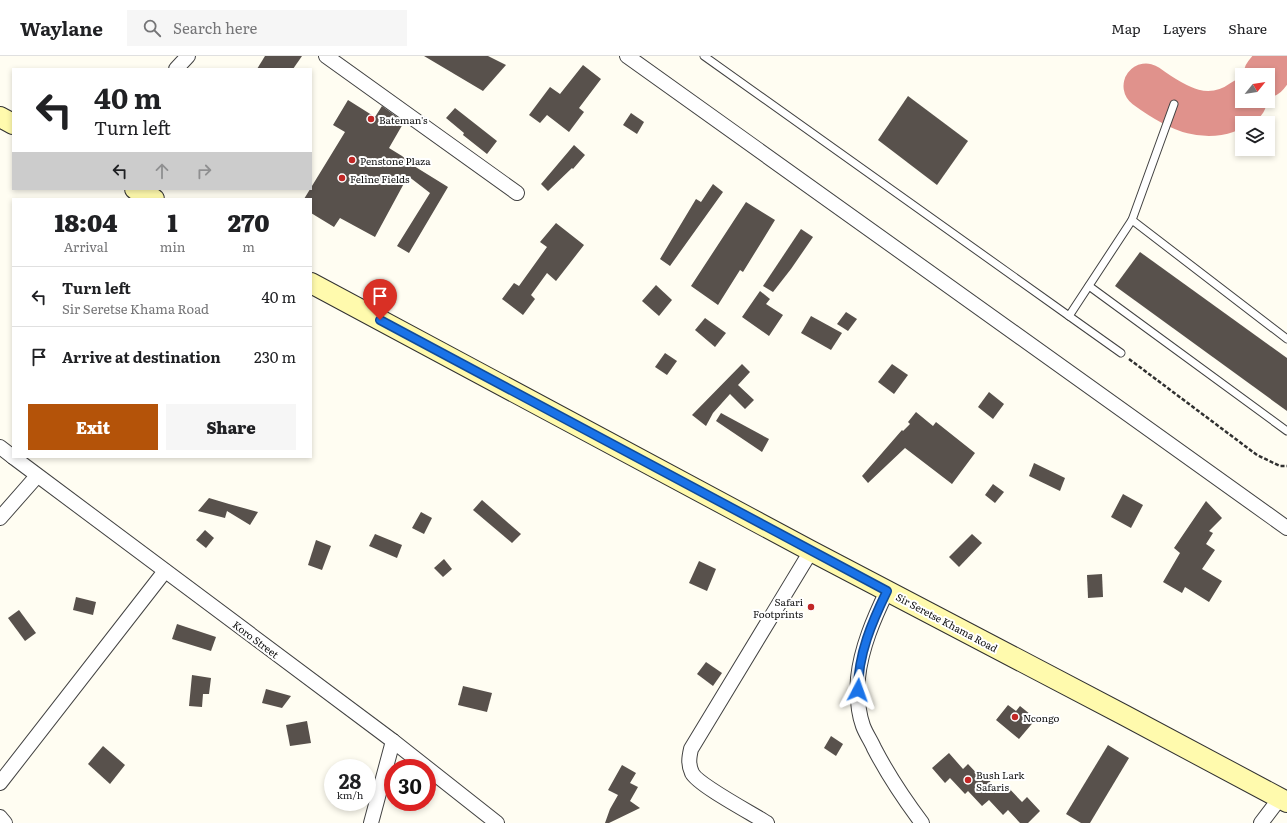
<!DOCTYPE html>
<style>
body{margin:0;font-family:Literata,serif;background:#f6f6f6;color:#202124;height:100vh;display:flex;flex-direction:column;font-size:15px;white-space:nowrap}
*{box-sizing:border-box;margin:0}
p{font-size:13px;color:#757577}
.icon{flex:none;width:22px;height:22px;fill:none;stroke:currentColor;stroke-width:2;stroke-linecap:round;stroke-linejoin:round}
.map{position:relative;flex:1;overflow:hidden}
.sheet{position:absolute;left:12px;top:142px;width:300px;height:260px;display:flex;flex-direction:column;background:#fff;border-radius:0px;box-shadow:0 2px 6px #0003}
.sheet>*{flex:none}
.banner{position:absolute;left:12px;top:12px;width:300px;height:122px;border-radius:0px;box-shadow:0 2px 6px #0003;background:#fff;color:#202124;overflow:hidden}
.needle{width:26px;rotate:60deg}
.tools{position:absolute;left:1235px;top:12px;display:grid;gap:8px}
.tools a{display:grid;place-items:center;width:40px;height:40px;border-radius:0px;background:#fff;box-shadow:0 2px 6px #0003;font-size:20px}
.speed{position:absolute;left:324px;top:703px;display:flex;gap:8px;font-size:20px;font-weight:700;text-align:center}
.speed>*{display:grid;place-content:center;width:52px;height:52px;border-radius:50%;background:#fff;box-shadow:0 2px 6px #0003;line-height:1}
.speed small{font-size:10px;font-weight:400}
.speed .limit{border:6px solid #d22;background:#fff;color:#111}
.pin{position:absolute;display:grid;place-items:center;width:34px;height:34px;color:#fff;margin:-41px -17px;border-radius:50% 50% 50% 0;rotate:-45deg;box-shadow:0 0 4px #0007}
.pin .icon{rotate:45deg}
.me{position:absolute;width:44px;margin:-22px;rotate:4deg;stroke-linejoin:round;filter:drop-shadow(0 0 3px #0008)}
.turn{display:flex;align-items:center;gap:14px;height:84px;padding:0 16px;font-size:18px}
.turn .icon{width:52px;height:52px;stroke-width:2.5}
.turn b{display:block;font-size:28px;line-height:34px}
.lanes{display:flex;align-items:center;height:38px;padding:0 16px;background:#0003;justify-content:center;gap:20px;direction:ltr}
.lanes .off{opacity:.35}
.eta{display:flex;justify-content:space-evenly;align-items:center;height:68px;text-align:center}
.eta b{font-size:24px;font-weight:800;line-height:28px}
.cta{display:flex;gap:8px;margin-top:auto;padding:8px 16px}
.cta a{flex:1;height:46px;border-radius:0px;background:#b45309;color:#fff;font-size:16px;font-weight:800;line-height:46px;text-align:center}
.cta a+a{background:#f6f6f6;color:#202124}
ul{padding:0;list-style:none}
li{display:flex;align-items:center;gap:12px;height:60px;padding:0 16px;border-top:1px solid #e0e0e0}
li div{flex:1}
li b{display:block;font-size:15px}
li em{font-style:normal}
header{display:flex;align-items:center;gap:24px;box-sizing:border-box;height:56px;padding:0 20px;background:#fff;border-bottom:1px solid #e0e0e0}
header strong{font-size:19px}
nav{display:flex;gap:22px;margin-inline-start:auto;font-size:14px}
.search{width:280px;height:36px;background:#f6f6f6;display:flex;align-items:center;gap:10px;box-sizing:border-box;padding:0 14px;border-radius:0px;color:#757577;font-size:15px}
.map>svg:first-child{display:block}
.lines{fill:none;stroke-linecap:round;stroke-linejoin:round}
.taxiway{stroke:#e0928c;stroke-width:45}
.building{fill:#58514c}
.lane-casing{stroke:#424242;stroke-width:9}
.street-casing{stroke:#424242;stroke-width:16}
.secondary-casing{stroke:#313131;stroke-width:22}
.path{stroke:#313131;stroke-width:2.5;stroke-dasharray:4 2;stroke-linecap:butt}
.lane{stroke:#fff;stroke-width:7}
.street{stroke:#fff;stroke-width:14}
.secondary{stroke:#fffaad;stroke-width:20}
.route-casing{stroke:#114b97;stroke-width:10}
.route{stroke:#1a73e8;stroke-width:7}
.poi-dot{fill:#c12726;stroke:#fff;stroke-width:1.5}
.labels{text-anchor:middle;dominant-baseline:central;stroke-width:4;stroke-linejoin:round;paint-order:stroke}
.poi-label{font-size:10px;fill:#0f0f0f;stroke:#fff;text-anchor:start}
.street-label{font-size:10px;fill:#0f0f0f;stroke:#fff}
</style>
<header>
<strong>Waylane</strong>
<div class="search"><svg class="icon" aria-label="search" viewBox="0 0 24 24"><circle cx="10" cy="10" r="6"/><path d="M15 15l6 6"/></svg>Search here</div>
<nav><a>Map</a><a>Layers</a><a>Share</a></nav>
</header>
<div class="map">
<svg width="1287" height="767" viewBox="0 0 1287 767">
<rect width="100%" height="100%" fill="#fffdf2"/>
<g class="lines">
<g class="taxiway">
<polyline points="1266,19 1281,0"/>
<path d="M 1146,30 C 1176,52 1209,71 1244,45"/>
</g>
</g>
<g class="building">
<polygon points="265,0 302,0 293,13 257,13"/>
<polygon points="424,0 488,0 506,9 483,35"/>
<polygon points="583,9 601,23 579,52 584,56 569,76 547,59 540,67 529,59 550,31 560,38"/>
<polygon points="908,40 968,85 937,129 878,84"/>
<polygon points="348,44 375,61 382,50 404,66 389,92 402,100 414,110 448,131 409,197 397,190 430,137 408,120 375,181 340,162 334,171 311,157 311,143 304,143 345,76 333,69"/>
<polygon points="455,52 497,85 487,98 463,79 464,77 446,62"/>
<polygon points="631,57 644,66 637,78 623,69"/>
<polygon points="574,89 585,99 573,113 572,112 548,135 541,128"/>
<polygon points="713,128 723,136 670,210 660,203 696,143 701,146"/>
<polygon points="746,146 775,164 743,216 740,214 718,249 691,230"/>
<polygon points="556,167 584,189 556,225 547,217 531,239 535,243 523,259 502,243 514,227 519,230 547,191 540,186"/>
<polygon points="801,173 813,181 791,213 773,236 763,230"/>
<polygon points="1140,196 1287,302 1287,355 1115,230"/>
<polygon points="656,229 672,244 659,260 642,245"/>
<polygon points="760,235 770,243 766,248 783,259 769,280 742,261"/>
<polygon points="846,256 857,263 848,275 837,268"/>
<polygon points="811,260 842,277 831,294 801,277"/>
<polygon points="705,262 726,277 715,291 695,274"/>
<polygon points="665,297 677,305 667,319 655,311"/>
<polygon points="742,308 750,316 738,329 754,344 745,353 730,338 713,357 706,370 692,359"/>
<polygon points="892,308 908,319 894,338 878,326"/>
<polygon points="989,336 1004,348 993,363 978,351"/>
<polygon points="916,356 933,370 936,366 975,397 952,428 905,392 868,427 862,420 902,374 903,375 910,368 908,366"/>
<polygon points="721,357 769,383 762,396 716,365"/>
<polygon points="1034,407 1065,422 1060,435 1029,420"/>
<polygon points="993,428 1004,436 995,447 985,439"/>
<polygon points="1123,438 1143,449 1131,472 1111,461"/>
<polygon points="209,442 229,448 258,456 250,469 227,455 225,462 198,455"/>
<polygon points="482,444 521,478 512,487 473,454"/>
<polygon points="1206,445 1222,462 1209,475 1213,477 1206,488 1215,494 1202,513 1222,525 1209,546 1185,531 1182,537 1163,526 1180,497 1174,492"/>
<polygon points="421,456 432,462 424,478 412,472"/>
<polygon points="205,474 214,482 206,492 196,484"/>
<polygon points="375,478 402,489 397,502 369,490"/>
<polygon points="972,478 982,487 959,511 949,501"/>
<polygon points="316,484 331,490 322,514 308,509"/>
<polygon points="444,503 452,513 443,521 434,512"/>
<polygon points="699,505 716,513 707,535 689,527"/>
<polygon points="1102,518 1103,541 1088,542 1087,519"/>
<polygon points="76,541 96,546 93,559 73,554"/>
<polygon points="19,554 36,577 25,585 8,562"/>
<polygon points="177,568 216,581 211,595 172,583"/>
<polygon points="706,606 722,617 713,630 697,618"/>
<polygon points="192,619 211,622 209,638 203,638 202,651 189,650"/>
<polygon points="463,630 492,637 487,656 458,649"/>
<polygon points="266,633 291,640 282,652 262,647"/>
<polygon points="1008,649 1016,655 1020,650 1036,663 1019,683 996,664"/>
<polygon points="307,665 311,687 290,690 286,669"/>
<polygon points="831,680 843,688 836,700 824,692"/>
<polygon points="1108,689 1129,702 1090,767 1081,767 1066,758"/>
<polygon points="103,690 125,709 110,728 88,708"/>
<polygon points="949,697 963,713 968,708 982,723 985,720 999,735 1006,729 1022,746 1027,741 1040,755 1028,767 1020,767 1008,754 1003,759 989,744 982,750 968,735 965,738 950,722 945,727 932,712"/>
<polygon points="622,709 636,717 630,727 638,731 630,745 640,752 609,767 605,767 610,753 618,739 608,734"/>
</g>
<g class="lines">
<defs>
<g id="lane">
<polyline points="704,0 1069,260 1132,164"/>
<polyline points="1174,48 1132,164 1287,283"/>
<polyline points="1089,230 1287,375"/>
<polyline points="1069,260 1121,297"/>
</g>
<g id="street">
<polyline points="326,0 517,137"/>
<polyline points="627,0 1287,472"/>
<polyline points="176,13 188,0"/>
<polyline points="0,391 13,401"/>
<polyline points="13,401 393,685 497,767"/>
<polyline points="0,462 37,420"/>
<path d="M 887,535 C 874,562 861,592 858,622 C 857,637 858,656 863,670 C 866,678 871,685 874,692 C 888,719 904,743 922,767"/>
<polyline points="0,727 165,515"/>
<polyline points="0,761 5,767"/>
<polyline points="371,767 393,685"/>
<path d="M 767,767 C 753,758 698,729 692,717 C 688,708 689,702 691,693 L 811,495"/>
<polyline points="1261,767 1280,742"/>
</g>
<g id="secondary">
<polyline points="0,61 13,68"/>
<polyline points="135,133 154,143"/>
<polyline points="311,227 811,495 1124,659 1287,746"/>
</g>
</defs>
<use href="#lane" class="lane-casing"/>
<use href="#street" class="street-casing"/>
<use href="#secondary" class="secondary-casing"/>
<polyline class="path" points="1129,303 1257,399 1280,410 1287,410"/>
<use href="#lane" class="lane"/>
<use href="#street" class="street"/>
<use href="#secondary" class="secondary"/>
</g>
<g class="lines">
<defs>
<path id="route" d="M 380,264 L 887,535 C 872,566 858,598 858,634"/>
</defs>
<use href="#route" class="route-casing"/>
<use href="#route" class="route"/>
</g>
<g class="poi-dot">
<circle cx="371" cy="63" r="4"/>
<circle cx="352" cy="104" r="4"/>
<circle cx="342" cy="122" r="4"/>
<circle cx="811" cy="551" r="4"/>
<circle cx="1015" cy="661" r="4"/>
<circle cx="968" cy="724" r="4"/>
</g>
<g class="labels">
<g class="poi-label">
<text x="379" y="63">Bateman's</text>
<text x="360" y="104">Penstone Plaza</text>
<text x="350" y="122">Feline Fields</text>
<text x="803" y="545" text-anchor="end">Safari<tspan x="803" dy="12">Footprints</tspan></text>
<text x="1023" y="661">Ncongo</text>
<text x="976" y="718">Bush Lark<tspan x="976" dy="12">Safaris</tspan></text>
</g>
<g class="street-label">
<text transform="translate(947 566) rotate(28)">Sir Seretse Khama Road</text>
<text transform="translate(256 583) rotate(37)">Koro Street</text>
</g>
</g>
</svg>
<div class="tools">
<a><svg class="needle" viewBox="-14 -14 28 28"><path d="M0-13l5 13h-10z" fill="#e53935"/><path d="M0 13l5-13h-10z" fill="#757577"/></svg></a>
<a><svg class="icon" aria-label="layers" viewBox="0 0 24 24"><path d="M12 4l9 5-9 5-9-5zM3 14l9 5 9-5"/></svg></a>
</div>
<div class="speed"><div>28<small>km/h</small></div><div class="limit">30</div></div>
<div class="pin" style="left:380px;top:264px;background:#d93025"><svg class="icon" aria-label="arrive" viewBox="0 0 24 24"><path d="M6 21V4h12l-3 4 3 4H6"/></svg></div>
<svg class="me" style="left:858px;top:634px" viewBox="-20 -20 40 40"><path d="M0-17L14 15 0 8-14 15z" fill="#1a73e8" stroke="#fff" stroke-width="4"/></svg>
<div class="banner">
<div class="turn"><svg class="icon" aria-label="left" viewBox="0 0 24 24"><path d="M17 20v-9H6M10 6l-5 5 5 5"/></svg><div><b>40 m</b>Turn left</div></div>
<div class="lanes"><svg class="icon" aria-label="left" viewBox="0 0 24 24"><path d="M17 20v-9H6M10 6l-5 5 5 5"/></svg><svg class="icon off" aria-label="ahead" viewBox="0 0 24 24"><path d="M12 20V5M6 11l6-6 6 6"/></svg><svg class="icon off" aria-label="right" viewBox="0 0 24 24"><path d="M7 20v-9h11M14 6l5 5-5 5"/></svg></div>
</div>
<section class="sheet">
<div class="eta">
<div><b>18:04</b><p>Arrival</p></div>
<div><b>1</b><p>min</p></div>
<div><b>270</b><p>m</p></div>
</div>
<ul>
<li><svg class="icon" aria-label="left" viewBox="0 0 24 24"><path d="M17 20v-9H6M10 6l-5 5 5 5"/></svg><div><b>Turn left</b><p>Sir Seretse Khama Road</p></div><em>40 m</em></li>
<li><svg class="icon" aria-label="arrive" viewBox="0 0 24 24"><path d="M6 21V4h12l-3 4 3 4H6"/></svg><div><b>Arrive at destination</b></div><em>230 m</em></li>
</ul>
<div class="cta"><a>Exit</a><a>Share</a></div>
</section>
</div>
